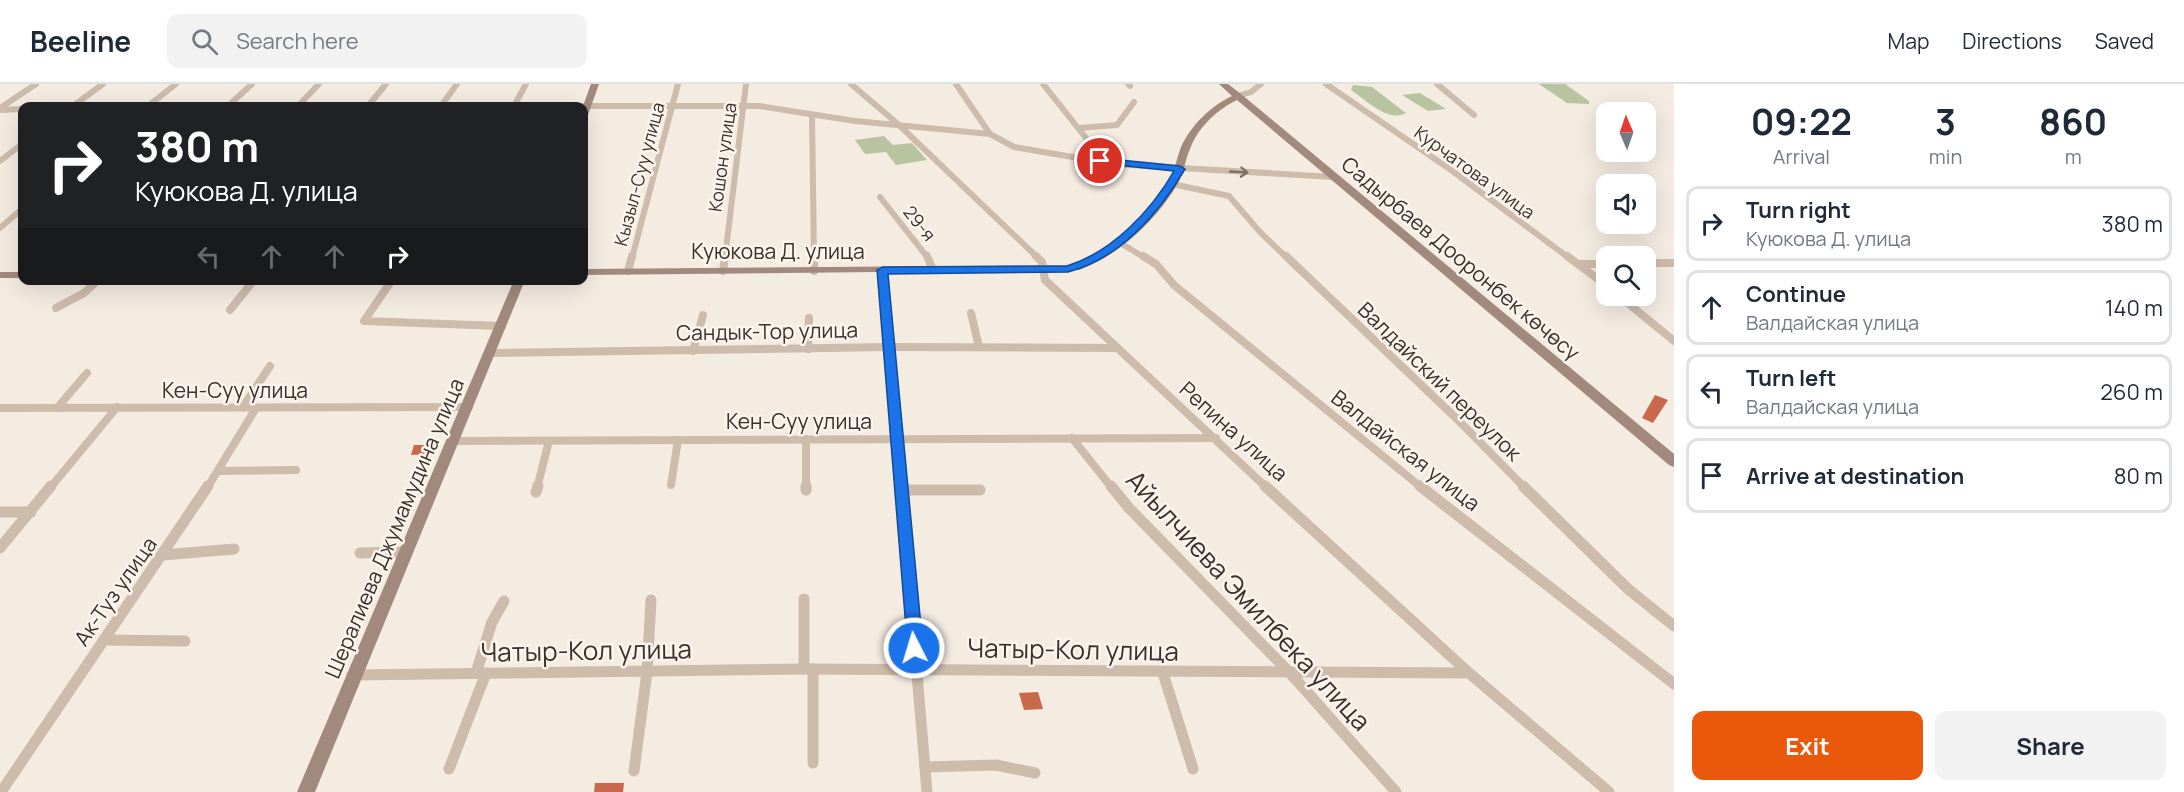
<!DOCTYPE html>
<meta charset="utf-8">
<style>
body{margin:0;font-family:Manrope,sans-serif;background:#f2f2f3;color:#1f2937;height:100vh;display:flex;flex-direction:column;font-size:22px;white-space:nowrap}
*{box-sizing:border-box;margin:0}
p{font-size:20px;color:#747a83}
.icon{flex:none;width:33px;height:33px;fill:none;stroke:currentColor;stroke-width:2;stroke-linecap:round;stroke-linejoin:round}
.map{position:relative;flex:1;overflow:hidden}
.panel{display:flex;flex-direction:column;background:#fff;width:510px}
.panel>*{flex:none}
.guide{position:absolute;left:18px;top:18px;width:570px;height:183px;border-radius:12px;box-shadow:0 6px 24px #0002;background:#202124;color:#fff;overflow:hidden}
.needle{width:39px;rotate:358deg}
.controls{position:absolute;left:1596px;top:18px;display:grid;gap:12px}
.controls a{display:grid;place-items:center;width:60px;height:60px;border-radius:12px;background:#fff;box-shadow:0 6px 24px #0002;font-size:30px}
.pin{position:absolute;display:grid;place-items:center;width:51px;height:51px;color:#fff;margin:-26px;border:3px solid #fff;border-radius:50%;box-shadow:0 2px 6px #0007}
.me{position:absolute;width:66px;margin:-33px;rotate:355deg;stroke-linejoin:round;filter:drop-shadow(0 0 4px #0008)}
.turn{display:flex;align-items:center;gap:21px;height:126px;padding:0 18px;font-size:27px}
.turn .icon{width:78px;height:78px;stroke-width:2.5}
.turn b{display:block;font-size:42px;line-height:51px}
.lanes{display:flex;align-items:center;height:57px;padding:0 18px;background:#0003;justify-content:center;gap:30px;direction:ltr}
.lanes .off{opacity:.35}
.eta{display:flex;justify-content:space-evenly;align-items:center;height:102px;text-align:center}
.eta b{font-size:36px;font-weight:700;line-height:42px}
.button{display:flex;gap:12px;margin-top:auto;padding:12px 18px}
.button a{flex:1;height:69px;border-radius:12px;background:#ea580c;color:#fff;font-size:24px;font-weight:700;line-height:69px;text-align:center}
.button a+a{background:#f2f2f3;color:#1f2937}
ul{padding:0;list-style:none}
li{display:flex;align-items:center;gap:18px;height:75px;margin:0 12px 9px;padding:0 6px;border:3px solid #e0e1e3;border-radius:12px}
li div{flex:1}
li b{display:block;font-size:22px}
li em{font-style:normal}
header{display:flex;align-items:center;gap:36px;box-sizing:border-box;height:84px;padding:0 30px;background:#fff;border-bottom:2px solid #e0e1e3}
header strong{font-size:28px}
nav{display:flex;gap:33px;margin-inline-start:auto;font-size:21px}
.search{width:420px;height:54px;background:#f2f2f3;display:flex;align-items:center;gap:15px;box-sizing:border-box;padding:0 21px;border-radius:12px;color:#747a83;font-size:22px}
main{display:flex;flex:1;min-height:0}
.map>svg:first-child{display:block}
.green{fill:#b8c4a0}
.building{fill:#c8694b}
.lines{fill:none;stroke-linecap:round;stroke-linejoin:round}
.street-far2{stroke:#cdbbac;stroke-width:6}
.street-far1{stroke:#cdbbac;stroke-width:8}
.street{stroke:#cdbbac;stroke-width:11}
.secondary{fill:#a18a7d;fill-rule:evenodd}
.oneway{stroke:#7d6f65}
.route{fill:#1a73e8;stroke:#114b97;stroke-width:1.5}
.labels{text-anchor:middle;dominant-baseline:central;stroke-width:5;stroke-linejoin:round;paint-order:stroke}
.far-street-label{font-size:18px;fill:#3b302b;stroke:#fbf5ee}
.street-label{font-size:21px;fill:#3b302b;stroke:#fbf5ee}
.near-street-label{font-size:26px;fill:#3b302b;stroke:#fbf5ee}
</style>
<header>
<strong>Beeline</strong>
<div class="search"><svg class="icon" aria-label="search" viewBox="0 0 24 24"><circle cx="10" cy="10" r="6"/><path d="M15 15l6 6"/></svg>Search here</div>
<nav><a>Map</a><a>Directions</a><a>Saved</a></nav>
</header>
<main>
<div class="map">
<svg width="1674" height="708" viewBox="0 0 1674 708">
<rect width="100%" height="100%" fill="#f4ebe1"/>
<g class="green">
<polygon points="1539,0 1565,0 1589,17 1589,20 1567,19"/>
<path d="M 1353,1 L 1372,3 L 1406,29 C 1388,39 1366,16 1351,6 Z"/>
<polygon points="1420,9 1446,25 1428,27 1402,11"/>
<polygon points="884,52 893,61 912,59 927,76 896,81 886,68 865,70 855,56"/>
</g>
<g class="building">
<polygon points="1655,311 1668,316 1653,339 1642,334"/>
<polygon points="414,361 432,361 429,370 411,371"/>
<polygon points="1038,608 1043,625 1024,626 1019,609"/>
<polygon points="595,699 624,699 623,708 594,708"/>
</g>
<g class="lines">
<g class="street-far2">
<polyline points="851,0 899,41 1038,174"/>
<polyline points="956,0 990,50"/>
<polyline points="1043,0 1090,59 1086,74"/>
<polyline points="1128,0 1130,2"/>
<polyline points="1326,0 1451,86 1569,174"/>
<polyline points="1437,0 1474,31"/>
<polyline points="1238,12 1251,8 1261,0"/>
<polyline points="73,22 103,0"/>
<polyline points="148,22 176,0"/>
<polyline points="228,22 252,0"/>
<polyline points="298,22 319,0"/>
<polyline points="368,22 386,0"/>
<polyline points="441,22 457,0"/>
<polyline points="514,22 526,0"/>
<polyline points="572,22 759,22 855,37 990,50 1014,63 1114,80 1333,93"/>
<polyline points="0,24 36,0"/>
<polyline points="0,26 22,25"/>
<polyline points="812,31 814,174"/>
<polyline points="1080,44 1117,41 1134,18"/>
<polyline points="0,77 22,60"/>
<polyline points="1172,100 1229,112 1260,148 1287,174"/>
<polyline points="880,113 928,174"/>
<polyline points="0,144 22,125"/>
<polyline points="1119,158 1145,174"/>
<polyline points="632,174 678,0"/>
<polyline points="725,174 746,0"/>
</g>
<g class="street-far1">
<polyline points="814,172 814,187"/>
<polyline points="927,172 933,186"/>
<polyline points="1036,172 1042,178 1045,196 1267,404"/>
<polyline points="1143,172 1156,180 1174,201 1422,404"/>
<polyline points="1286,172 1458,336 1525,404"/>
<polyline points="1567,172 1606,201"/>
<polyline points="1646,179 1674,179"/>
<polyline points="1580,180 1606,180"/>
<polyline points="883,186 901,404"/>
<polyline points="628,187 632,172"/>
<polyline points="723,187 725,172"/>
<polyline points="392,196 364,237 502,242"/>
<polyline points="1619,212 1674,257"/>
<polyline points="56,224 84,209 98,196"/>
<polyline points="230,226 254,196"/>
<polyline points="971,229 979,263"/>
<polyline points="808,265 809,234"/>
<polyline points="693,267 703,231"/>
<polyline points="491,269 889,263 1115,264"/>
<polyline points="243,323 270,282"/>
<polyline points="0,324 469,323"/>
<polyline points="57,324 87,289"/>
<polyline points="1072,354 1112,404"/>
<polyline points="806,355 806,404"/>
<polyline points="455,357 1216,354"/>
<polyline points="218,387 296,386"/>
<polyline points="671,401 678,356"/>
<polyline points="50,404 117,323"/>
<polyline points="207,404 256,324"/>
<polyline points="537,404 549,357"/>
</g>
<g class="street">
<polyline points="806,402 806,406"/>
<polyline points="901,402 927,708"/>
<polyline points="1111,402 1129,424 1290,589 1396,708"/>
<polyline points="1265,402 1469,589 1609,708"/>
<polyline points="1420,402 1674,600"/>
<polyline points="1523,402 1628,505 1674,542"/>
<polyline points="902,406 980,406"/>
<polyline points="536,408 538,402"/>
<polyline points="0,428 31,428"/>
<polyline points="0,464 51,402"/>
<polyline points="360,469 406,468"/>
<polyline points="163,471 234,465"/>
<polyline points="804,515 804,585"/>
<polyline points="104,556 185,557"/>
<polyline points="813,585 813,679"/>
<polyline points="476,589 492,538 504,517"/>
<polyline points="1163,589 1193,685"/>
<polyline points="352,591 804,585 1469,589"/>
<polyline points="925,683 996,681 1035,689"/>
<polyline points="449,685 486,589"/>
<polyline points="634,687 647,588 651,516"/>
<polyline points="1,708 208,402"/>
</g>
<g class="secondary">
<polygon points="591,0 599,0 588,31 584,34 583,22"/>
<path d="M 1219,0 L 1228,0 L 1241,10 L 1674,370 L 1674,383 L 1669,381 L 1237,16 C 1217,26 1198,43 1190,65 C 1185,76 1184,89 1178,99 C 1157,136 1118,172 1079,186 L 584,191 L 584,185 L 1074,181 C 1110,167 1146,135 1167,102 C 1174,90 1176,76 1181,63 C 1191,41 1211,22 1232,12 Z"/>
<rect x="0" y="188" width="22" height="6"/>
<polygon points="514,196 525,196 315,708 297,708"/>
</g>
</g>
<defs><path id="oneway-shaft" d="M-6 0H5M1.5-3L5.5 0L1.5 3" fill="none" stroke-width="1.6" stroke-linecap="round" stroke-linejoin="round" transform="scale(1.5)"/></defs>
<use class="oneway" href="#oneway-shaft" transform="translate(1239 88) rotate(3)"/>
<path class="route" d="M 1100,74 L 1180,82 L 1185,85 C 1159,130 1119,175 1068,188 L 888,190 L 923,564 L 920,569 L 914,571 L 908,569 L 877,186 L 883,183 L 1067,182 C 1112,168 1151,127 1174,87 L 1097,79 L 1097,75 Z"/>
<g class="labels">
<g class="far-street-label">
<text transform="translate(722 73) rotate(-82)">Кошон улица</text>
<text transform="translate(1475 88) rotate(36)">Курчатова улица</text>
<text transform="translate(639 90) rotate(-75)">Кызыл-Суу улица</text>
<text transform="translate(920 139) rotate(51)">29-я</text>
</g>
<g class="street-label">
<text x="778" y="167">Куюкова Д. улица</text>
<text transform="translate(1461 174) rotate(40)">Садырбаев Дооронбек көчөсү</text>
<text transform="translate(767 247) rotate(-1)">Сандык-Тор улица</text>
<text transform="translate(1440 297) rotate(44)">Валдайский переулок</text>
<text x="235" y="306">Кен-Суу улица</text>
<text x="799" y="337">Кен-Суу улица</text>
<text transform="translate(1234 347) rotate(42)">Репина улица</text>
<text transform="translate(1406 366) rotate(38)">Валдайская улица</text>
<text transform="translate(394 444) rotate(-67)">Шералиева Джумамудина улица</text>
<text transform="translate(115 507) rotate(-55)">Ак-Туз улица</text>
</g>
<g class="near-street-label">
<text transform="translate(1249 516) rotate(47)">Айылчиева Эмилбека улица</text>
<text transform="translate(1073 565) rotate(1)">Чатыр-Кол улица</text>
<text transform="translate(586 566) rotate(-1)">Чатыр-Кол улица</text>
</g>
</g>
</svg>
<div class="controls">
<a><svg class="needle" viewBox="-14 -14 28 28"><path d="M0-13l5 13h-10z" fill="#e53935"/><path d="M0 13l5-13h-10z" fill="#747a83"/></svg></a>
<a><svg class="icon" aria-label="sound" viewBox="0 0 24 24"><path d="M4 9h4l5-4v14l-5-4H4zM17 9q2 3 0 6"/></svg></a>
<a><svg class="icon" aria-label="search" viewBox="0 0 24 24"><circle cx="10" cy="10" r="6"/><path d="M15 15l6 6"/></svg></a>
</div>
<div class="pin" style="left:1100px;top:77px;background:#d93025"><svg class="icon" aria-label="arrive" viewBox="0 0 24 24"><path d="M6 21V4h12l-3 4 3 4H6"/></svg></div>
<svg class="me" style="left:914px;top:564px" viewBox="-20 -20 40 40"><circle r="17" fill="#1a73e8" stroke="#fff" stroke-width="3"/><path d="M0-11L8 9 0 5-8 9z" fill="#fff"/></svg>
<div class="guide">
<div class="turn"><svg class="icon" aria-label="right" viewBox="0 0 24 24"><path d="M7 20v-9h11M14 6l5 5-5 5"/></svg><div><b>380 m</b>Куюкова Д. улица</div></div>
<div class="lanes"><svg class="icon off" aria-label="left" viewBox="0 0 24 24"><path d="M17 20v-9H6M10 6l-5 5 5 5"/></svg><svg class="icon off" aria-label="ahead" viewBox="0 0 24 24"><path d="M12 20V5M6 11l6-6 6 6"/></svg><svg class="icon off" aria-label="ahead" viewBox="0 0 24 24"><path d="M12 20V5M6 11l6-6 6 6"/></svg><svg class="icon" aria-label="right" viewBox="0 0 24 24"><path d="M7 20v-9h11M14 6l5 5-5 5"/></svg></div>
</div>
</div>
<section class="panel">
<div class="eta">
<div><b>09:22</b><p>Arrival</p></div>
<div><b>3</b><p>min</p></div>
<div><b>860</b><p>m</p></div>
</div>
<ul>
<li><svg class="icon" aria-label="right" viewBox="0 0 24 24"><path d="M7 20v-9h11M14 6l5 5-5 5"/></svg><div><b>Turn right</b><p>Куюкова Д. улица</p></div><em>380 m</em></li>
<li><svg class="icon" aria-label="ahead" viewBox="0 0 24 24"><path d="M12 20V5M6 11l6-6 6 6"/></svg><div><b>Continue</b><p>Валдайская улица</p></div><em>140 m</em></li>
<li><svg class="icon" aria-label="left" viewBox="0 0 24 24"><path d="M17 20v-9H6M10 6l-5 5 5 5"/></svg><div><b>Turn left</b><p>Валдайская улица</p></div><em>260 m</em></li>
<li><svg class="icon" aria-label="arrive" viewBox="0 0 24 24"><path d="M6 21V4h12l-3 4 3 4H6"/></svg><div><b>Arrive at destination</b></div><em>80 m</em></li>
</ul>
<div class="button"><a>Exit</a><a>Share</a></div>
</section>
</main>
